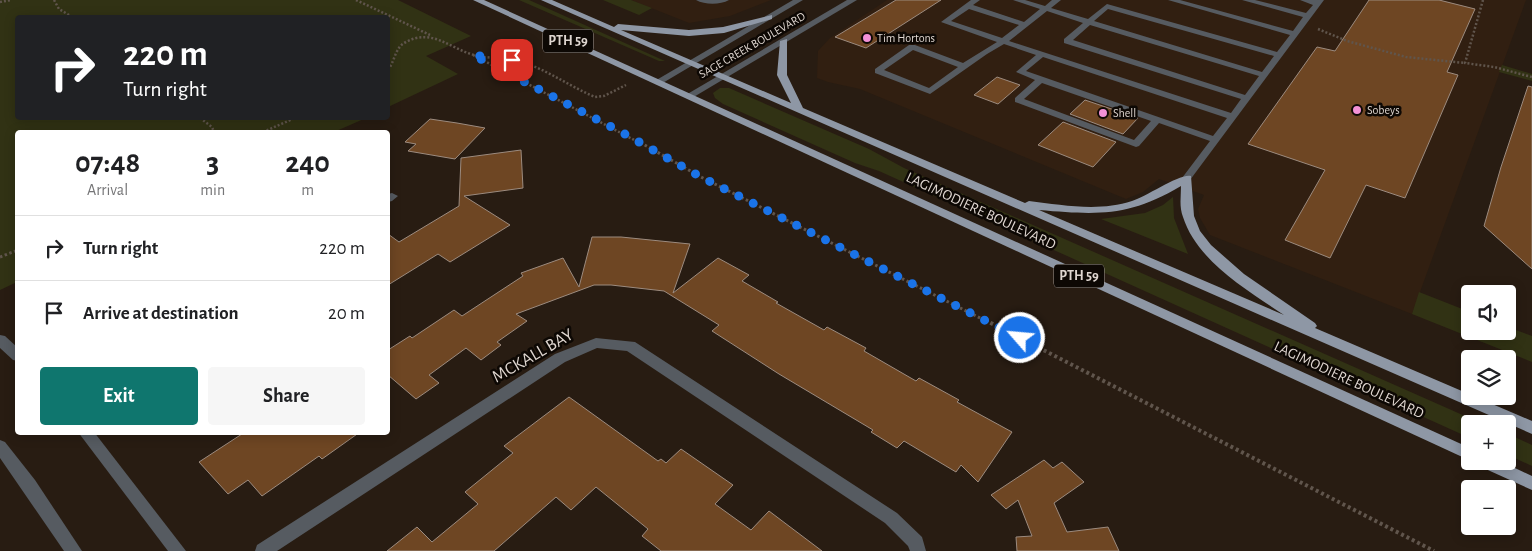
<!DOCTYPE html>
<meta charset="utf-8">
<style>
body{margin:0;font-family:"Alegreya Sans",sans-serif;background:#f6f6f6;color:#202124;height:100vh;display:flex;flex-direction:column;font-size:19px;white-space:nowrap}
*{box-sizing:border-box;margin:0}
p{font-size:16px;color:#757577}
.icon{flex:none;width:28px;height:28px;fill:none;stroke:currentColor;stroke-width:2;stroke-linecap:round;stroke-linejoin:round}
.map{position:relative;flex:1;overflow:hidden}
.panel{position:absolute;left:15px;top:130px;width:375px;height:305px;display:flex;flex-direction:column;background:#fff;border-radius:5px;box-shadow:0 2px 12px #0003}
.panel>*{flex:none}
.banner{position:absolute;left:15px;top:15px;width:375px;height:105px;border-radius:5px;box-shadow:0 2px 12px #0003;background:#202124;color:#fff;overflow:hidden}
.buttons{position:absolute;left:1461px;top:285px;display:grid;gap:10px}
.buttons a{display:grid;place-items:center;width:55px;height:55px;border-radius:5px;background:#fff;box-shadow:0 2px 12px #0003;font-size:25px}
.pin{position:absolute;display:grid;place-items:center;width:42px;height:42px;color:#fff;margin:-21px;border-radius:10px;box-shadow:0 2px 8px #0006}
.me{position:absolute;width:55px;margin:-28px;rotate:297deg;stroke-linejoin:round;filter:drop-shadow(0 0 4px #0008)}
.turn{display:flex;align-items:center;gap:18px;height:105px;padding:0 25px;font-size:22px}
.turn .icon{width:65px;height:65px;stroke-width:2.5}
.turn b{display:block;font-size:35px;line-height:42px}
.eta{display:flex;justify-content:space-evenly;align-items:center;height:85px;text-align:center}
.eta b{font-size:30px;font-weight:700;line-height:35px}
.button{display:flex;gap:10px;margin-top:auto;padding:10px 25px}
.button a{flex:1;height:58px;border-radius:5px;background:#0f766e;color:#fff;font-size:20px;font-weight:700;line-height:58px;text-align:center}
.button a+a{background:#f6f6f6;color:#202124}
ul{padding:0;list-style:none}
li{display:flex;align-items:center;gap:15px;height:65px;padding:0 25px;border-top:1px solid #e0e0e0}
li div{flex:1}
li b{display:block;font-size:19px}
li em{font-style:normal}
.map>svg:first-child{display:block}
.built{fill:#311f11}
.green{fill:#313214}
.building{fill:#6e4623;stroke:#9c8b7f}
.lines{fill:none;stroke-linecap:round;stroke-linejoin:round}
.path-far2{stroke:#60554c;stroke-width:2.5;stroke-dasharray:2 2;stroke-linecap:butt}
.path-far1{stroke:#60554c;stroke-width:3;stroke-dasharray:2.5 2.5;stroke-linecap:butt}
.path{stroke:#60554c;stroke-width:4;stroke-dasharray:3 3;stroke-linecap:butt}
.service{fill:#565b61;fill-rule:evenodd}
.minor{fill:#565b61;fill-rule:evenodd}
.tertiary{fill:#565b61;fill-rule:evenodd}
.primary{fill:#8e97a5;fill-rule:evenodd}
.route{stroke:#1a73e8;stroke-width:9;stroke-dasharray:0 16.2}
.poi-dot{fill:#f391d6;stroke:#0d0804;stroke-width:2}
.labels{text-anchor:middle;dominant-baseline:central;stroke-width:5;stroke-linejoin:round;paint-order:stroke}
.far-poi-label{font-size:12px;fill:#dfd6d0;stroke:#0d0804;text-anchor:start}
.far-street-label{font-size:12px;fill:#dfd6d0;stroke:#0d0804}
.shield{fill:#0d0804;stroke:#a09893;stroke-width:1}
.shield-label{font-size:14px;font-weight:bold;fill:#dfd6d0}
.street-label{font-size:15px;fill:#dfd6d0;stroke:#0d0804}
.near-street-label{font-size:18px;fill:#dfd6d0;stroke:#0d0804}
</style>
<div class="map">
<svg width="1532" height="551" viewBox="0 0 1532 551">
<rect width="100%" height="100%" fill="#281c12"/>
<g class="built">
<polygon points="631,0 771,0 730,16 689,23"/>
<polygon points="887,0 1526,0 1412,314 1210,235 1200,218 1198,209 1204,195 1159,179 1143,192 1126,199 860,89 828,82 817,78 818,51 830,38"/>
</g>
<g class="green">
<polygon points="0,0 398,0 471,36 426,56 458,74 388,107 388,18 18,18 18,118 366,118 334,132 18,132 17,282 0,290"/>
<polygon points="519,0 529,0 665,61 659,61"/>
<polygon points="603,0 631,0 652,8 639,15"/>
<polygon points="1502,65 1532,74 1532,81 1499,72"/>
<polygon points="720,88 729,88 869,149 904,168 1483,424 1470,424 1470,438 879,171 855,163 723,104 715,98 713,93"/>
<polygon points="1173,197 1174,218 1188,254 1101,219 1145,213 1163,205"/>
<polygon points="1419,292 1470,312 1470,331 1508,331 1508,327 1532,336 1532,362 1412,314"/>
<polygon points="1508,434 1532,445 1532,466 1508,455"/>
</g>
<g class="building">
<polygon points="896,0 941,0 866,48 835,37"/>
<polygon points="1369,0 1439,0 1475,9 1447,72 1458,75 1405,198 1366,185 1330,258 1285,240 1325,170 1248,144 1317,47 1335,51"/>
<polygon points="997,77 1020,85 998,104 974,95"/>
<polygon points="1528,86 1532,87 1532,269 1484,226 1501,167"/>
<polygon points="1085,100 1138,118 1123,134 1070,114"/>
<polygon points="430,119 457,123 485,128 455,159 408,151 416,144 405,142"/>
<polygon points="1063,122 1116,142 1093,167 1038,145"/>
<polygon points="521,150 523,188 464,196 510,225 450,262 438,254 388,285 388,234 399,242 459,206 461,158"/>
<polygon points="592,237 621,237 690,244 673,293 718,258 749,275 742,281 778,302 776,303 824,330 827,327 866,348 864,351 916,381 919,378 959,400 957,402 1012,432 978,482 961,465 956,472 904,441 897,448 871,432 873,430 779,374 712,331 719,325 664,291 611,285 594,285 516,314 527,321 497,342 501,345 481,360 466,348 429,375 439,383 416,399 388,375 388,350 410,336 412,338 454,310 462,316 523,276 521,273 563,258 579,287"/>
<polygon points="569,397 658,461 661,459 666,463 681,449 733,485 715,504 751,530 769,511 822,551 661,551 642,536 648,529 596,487 571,510 556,497 494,551 387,551 417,527 432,542 478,504 465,492 513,453 504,446"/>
<polygon points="245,432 360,432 322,459 319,456 262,496 248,480 228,494 199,462"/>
<polygon points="1044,460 1053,468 1062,462 1084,482 1054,503 1067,532 1108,527 1119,551 1017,551 1016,537 1032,536 1018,500 1006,509 991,495"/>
</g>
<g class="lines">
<g class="path-far2">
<polyline points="54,0 59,9 74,18"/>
<polyline points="356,0 430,35"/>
<polyline points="1483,0 1465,63 1494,67 1532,77"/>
<polyline points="0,2 11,0"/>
<polyline points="1318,29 1347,41 1406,57 1465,63"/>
<polyline points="473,55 638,142"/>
<path d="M 388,70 C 395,61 395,47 406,42 C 432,28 449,48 474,55 C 488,59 504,57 519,61 C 546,69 569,86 595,97 L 604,96 L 626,85"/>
<polyline points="200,118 212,127 214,132"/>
<polyline points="263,132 295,118"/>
</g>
<g class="path-far1">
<polyline points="636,140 701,177 988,322"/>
<polyline points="0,257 18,250"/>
</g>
<polyline class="path" points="985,320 1434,551"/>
<g class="service">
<path d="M 696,0 L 729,0 C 720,5 705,5 696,0 Z"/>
<path d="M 971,0 L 980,0 L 973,5 L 1024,22 L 1040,9 L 1013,0 L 1025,0 L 1045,6 L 1052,0 L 1061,0 L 1051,8 L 1088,19 L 1107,4 L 1277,52 L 1290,35 L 1168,0 L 1180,0 L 1293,31 L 1303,17 L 1242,0 L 1255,0 L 1306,13 L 1313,5 L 1300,0 L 1324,0 L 1190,180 L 1187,181 L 1182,178 L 1210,141 L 1159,123 L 1139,146 L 1136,147 L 1015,102 L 1015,98 L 1035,80 L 1016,72 L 1036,55 L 1004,44 L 987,54 L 930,94 L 875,73 L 875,69 L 909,45 L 915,45 L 963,63 L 997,42 L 941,22 ZM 969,9 L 1019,25 L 1002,38 L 951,21 ZM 1108,9 L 1274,56 L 1262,72 L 1094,21 ZM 1047,11 L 1083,23 L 1064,39 L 1064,43 L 1241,99 L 1231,113 L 1009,41 ZM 1090,25 L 1259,76 L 1245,95 L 1073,40 ZM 913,50 L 958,67 L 929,88 L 884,70 ZM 1043,57 L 1227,118 L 1213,136 L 1026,71 ZM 1042,83 L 1151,121 L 1134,140 L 1024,99 Z"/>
</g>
<g class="minor">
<polygon points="392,193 398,196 392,201 388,202 388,194"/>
<polygon points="596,338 635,342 897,513 922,537 926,551 910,551 908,546 885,523 627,351 597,348 565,362 277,551 255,551 257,545 555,354"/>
</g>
<g class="tertiary">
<polygon points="793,0 803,0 661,84 658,85 653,82"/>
<polygon points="847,0 857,0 692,98 686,98 684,96"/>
<polygon points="0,335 5,336 18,348 18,361 13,360 0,348"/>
<polygon points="78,432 94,432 186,551 168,551"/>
<polygon points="0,440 5,442 35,480 82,551 64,551 0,458"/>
</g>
<g class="primary">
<polygon points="473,0 484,0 1470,448 1471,461"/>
<path d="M 541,0 L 552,0 L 614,27 L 618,24 L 689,30 L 723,27 L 772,15 L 772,19 L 724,33 L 689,36 L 621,30 L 791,103 L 777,75 L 780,41 L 787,39 L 787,75 L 803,108 L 1025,203 L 1029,201 C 1062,205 1099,212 1132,201 C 1146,197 1180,173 1191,176 L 1194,216 L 1200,231 L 1211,245 L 1244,274 L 1315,323 L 1317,326 L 1315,328 L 1532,421 L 1532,434 ZM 1181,186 C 1181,196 1179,207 1183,217 C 1197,261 1247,290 1284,315 L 1039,210 C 1098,215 1129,217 1181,186 Z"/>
<polygon points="1476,461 1500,461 1532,476 1532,490 1479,466"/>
</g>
</g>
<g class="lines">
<polyline class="route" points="512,60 473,55 623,133 701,177 1020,338"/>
</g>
<g class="poi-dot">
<circle cx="867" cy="38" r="5"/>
<circle cx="1357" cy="110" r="5"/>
<circle cx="1103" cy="113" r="5"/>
</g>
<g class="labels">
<g class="far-poi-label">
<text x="877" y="38">Tim Hortons</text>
<text x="1367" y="110">Sobeys</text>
<text x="1113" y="113">Shell</text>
</g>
<g class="far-street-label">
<text transform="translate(752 45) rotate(-30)">SAGE CREEK BOULEVARD</text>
</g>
<g class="shield">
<rect x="543" y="29.5" width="50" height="23" rx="4"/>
<rect x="1054" y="264.5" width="50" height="23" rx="4"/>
</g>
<g class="shield-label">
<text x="568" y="41">PTH 59</text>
<text x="1079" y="276">PTH 59</text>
</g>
<g class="street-label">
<text transform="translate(981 211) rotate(25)">LAGIMODIERE BOULEVARD</text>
<text transform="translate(1349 380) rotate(25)">LAGIMODIERE BOULEVARD</text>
</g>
<g class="near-street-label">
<text transform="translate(533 356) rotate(-30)">MCKALL BAY</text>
</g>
</g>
</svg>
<div class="buttons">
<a><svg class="icon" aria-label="sound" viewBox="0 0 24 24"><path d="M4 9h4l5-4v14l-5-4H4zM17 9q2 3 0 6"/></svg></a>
<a><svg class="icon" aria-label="layers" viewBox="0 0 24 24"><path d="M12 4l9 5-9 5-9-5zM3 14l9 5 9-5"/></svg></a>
<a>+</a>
<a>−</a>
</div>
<div class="pin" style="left:512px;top:60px;background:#d93025"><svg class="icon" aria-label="arrive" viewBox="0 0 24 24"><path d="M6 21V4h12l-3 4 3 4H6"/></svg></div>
<svg class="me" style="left:1020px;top:338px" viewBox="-20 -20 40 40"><circle r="17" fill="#1a73e8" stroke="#fff" stroke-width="3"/><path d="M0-11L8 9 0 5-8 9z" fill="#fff"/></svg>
<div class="banner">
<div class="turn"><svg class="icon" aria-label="right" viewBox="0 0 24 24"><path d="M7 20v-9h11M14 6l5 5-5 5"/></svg><div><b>220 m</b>Turn right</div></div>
</div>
<section class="panel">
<div class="eta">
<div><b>07:48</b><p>Arrival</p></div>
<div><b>3</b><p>min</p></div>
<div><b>240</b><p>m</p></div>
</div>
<ul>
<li><svg class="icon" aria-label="right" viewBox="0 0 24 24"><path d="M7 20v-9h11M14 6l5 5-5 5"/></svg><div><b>Turn right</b></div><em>220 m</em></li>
<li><svg class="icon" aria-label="arrive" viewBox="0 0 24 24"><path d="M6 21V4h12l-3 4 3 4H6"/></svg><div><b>Arrive at destination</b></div><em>20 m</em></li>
</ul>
<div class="button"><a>Exit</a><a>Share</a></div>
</section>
</div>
